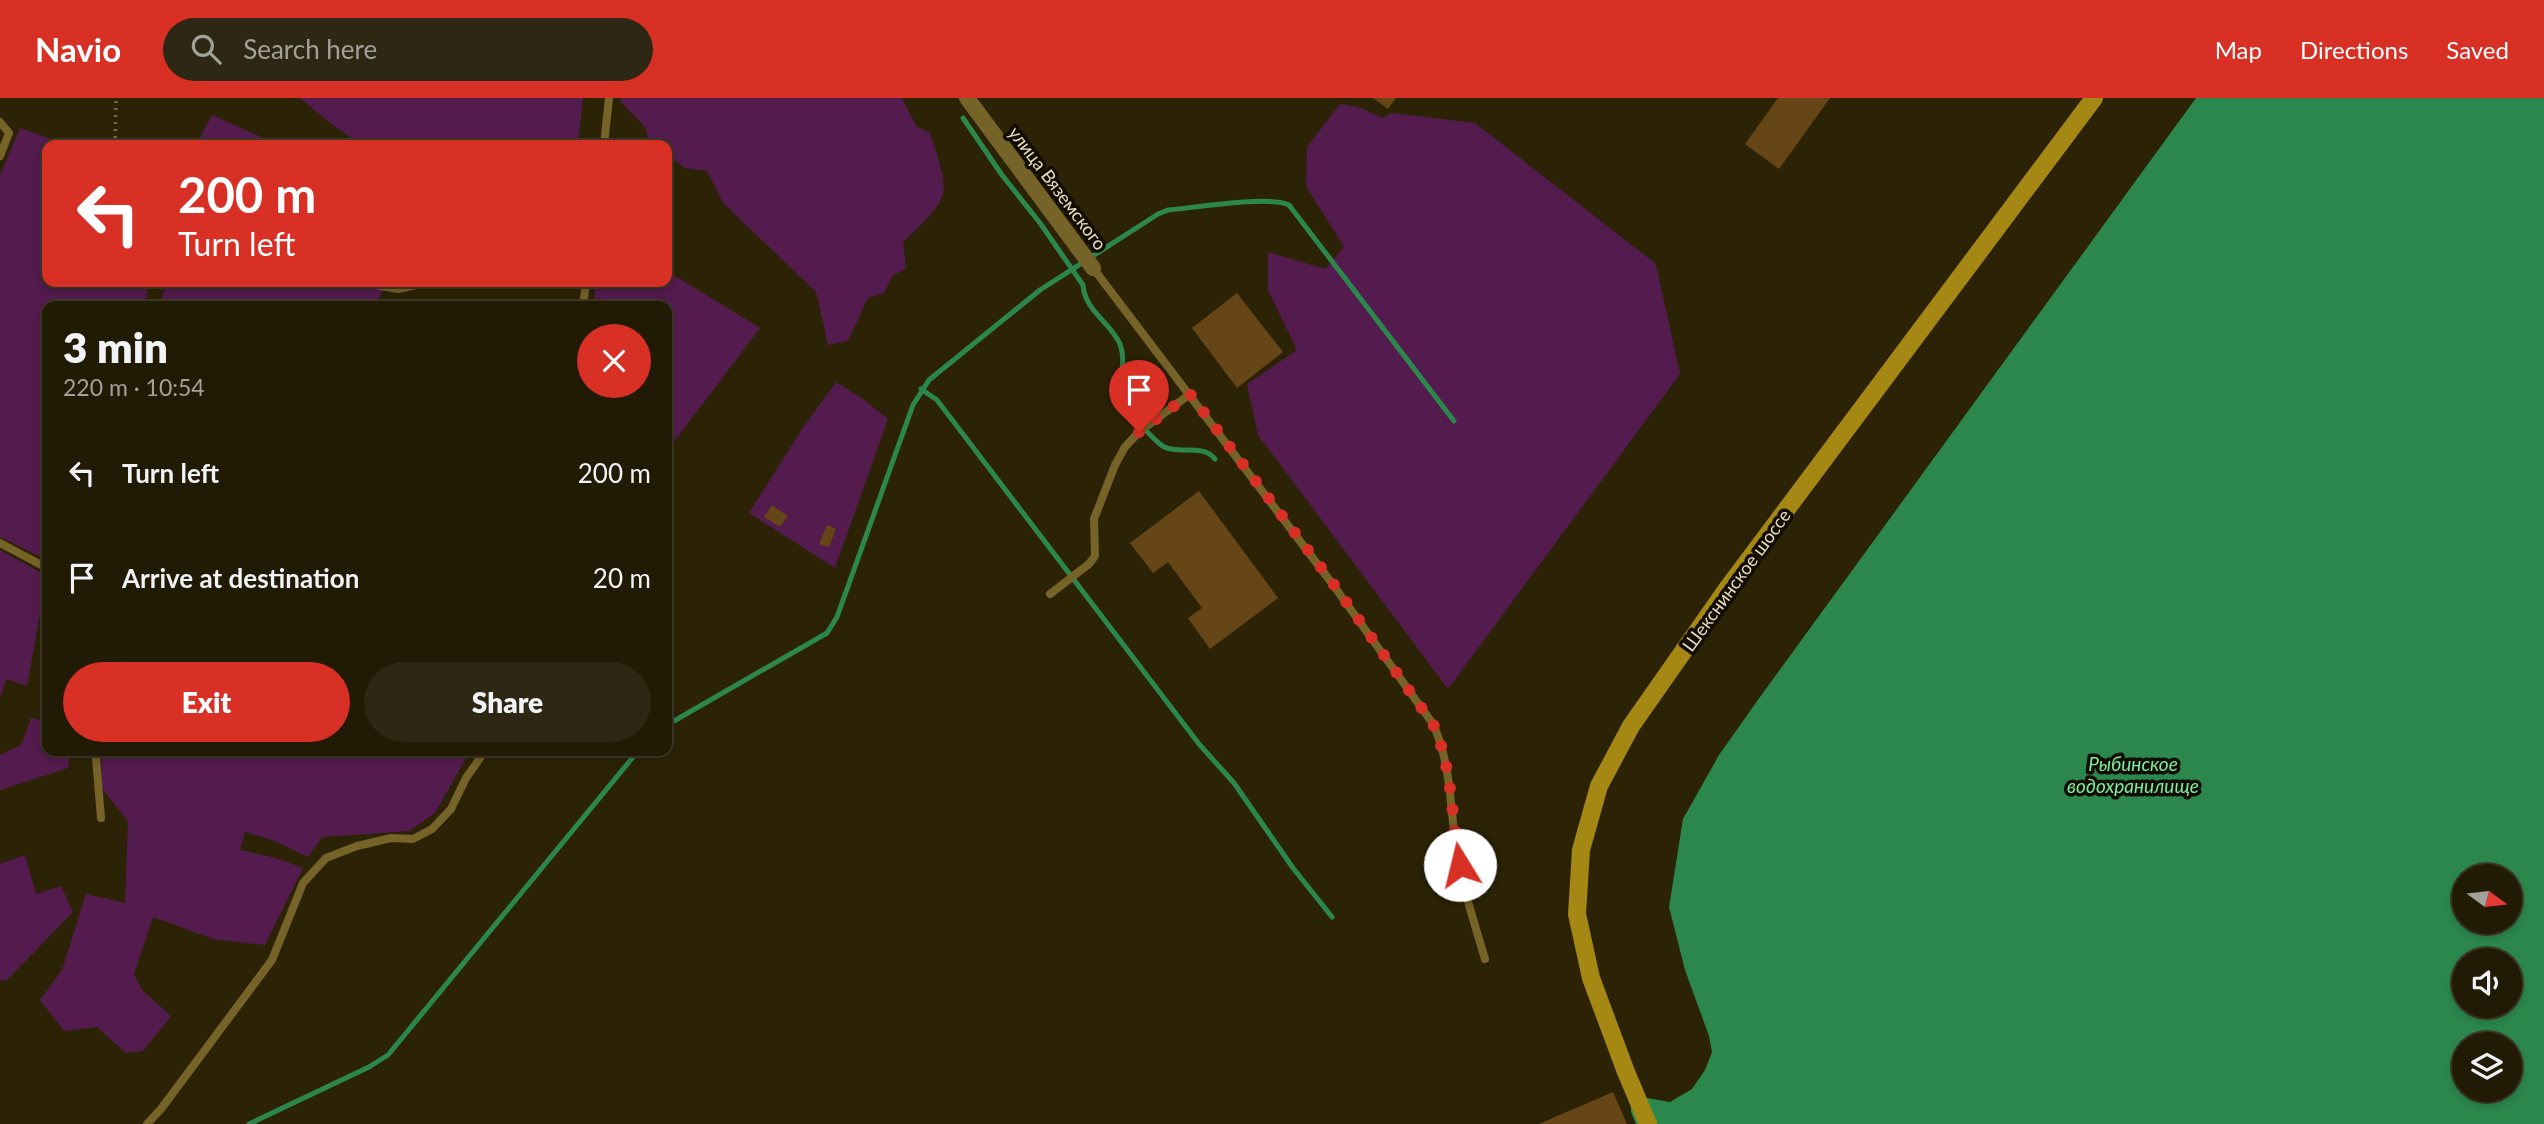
<!DOCTYPE html>
<meta charset="utf-8">
<style>
body{margin:0;font-family:Lato,sans-serif;background:#2d2713;color:#f1f3f6;height:100vh;display:flex;flex-direction:column;font-size:26px;white-space:nowrap}
*{box-sizing:border-box;margin:0}
p{font-size:23px;color:#a2a19a}
.icon{flex:none;width:38px;height:38px;fill:none;stroke:currentColor;stroke-width:2;stroke-linecap:round;stroke-linejoin:round}
.map{position:relative;flex:1;overflow:hidden}
.drawer{position:absolute;left:42px;top:203px;width:630px;height:455px;display:flex;flex-direction:column;background:#211a04;border-radius:14px;box-shadow:0 4px 10px #0003,0 0 0 2px #3e3826}
.drawer>*{flex:none}
.banner{position:absolute;left:42px;top:42px;width:630px;height:147px;border-radius:14px;box-shadow:0 4px 10px #0003,0 0 0 2px #3e3826;background:#d93025;color:#fff;overflow:hidden}
.needle{width:46px;rotate:105deg}
.fabs{position:absolute;left:2452px;top:766px;display:grid;gap:14px}
.fabs a{display:grid;place-items:center;width:70px;height:70px;border-radius:50%;background:#211a04;box-shadow:0 4px 10px #0003,0 0 0 2px #3e3826;font-size:35px}
.pin{position:absolute;display:grid;place-items:center;width:60px;height:60px;color:#fff;margin:-72px -30px;border-radius:50% 50% 50% 0;rotate:-45deg;box-shadow:0 0 7px #0007}
.pin .icon{rotate:45deg}
.me{position:absolute;width:77px;margin:-38px;rotate:351deg;stroke-linejoin:round;filter:drop-shadow(0 0 5px #0008)}
.turn{display:flex;align-items:center;gap:24px;height:147px;padding:0 21px;font-size:32px}
.turn .icon{width:91px;height:91px;stroke-width:2.5}
.turn b{display:block;font-size:49px;line-height:60px}
.round{display:grid;place-items:center;flex:none;width:74px;height:74px;border-radius:37px;background:#2d2713}
.summary{display:flex;align-items:center;justify-content:space-between;height:119px;padding:0 21px}
h1{font-size:42px;font-weight:800;line-height:52px}
.button{display:flex;gap:14px;margin-top:auto;padding:14px 21px}
.button a{flex:1;height:80px;border-radius:42px;background:#d93025;color:#fff;font-size:28px;font-weight:800;line-height:80px;text-align:center}
.button a+a{background:#2d2713;color:#f1f3f6}
ul{padding:0;list-style:none}
li{display:flex;align-items:center;gap:21px;height:105px;padding:0 21px}
li div{flex:1}
li b{display:block;font-size:26px}
li em{font-style:normal}
header{display:flex;align-items:center;gap:42px;box-sizing:border-box;height:98px;padding:0 35px;background:#d93025;color:#fff}
header strong{font-size:33px}
nav{display:flex;gap:38px;margin-inline-start:auto;font-size:24px}
.search{width:490px;height:63px;background:#2d2713;display:flex;align-items:center;gap:18px;box-sizing:border-box;padding:0 24px;border-radius:38px;color:#a2a19a;font-size:26px}
.map>svg:first-child{display:block}
.green{fill:#541b4e}
.water{fill:#2c874d;fill-rule:evenodd}
.lines{fill:none;stroke-linecap:round;stroke-linejoin:round}
.stream{stroke:#2c874d;stroke-width:5}
.building{fill:#664517}
.path{stroke:#736a4d;stroke-width:3.5;stroke-dasharray:2 5;stroke-linecap:butt}
.lane{stroke:#766327;stroke-width:8}
.street{stroke:#766327;stroke-width:16}
.secondary{stroke:#a58713;stroke-width:18}
.route{stroke:#d93025;stroke-width:12;stroke-dasharray:0 21.6}
.labels{text-anchor:middle;dominant-baseline:central;stroke-width:7;stroke-linejoin:round;paint-order:stroke}
.street-label{font-size:18px;fill:#e6ddc2;stroke:#130c00}
.water-label{font-size:19px;font-style:italic;fill:#7bee9e;stroke:#130c00}
</style>
<header>
<strong>Navio</strong>
<div class="search"><svg class="icon" aria-label="search" viewBox="0 0 24 24"><circle cx="10" cy="10" r="6"/><path d="M15 15l6 6"/></svg>Search here</div>
<nav><a>Map</a><a>Directions</a><a>Saved</a></nav>
</header>
<div class="map">
<svg width="2544" height="1026" viewBox="0 0 2544 1026">
<rect width="100%" height="100%" fill="#2c2306"/>
<g class="green">
<polygon points="300,0 583,0 578,47 362,47 331,26"/>
<path d="M 621,0 L 902,0 L 916,28 L 930,35 C 951,99 952,97 903,144 L 906,171 L 893,177 L 884,195 L 868,200 L 848,243 L 828,247 L 816,194 L 723,105 L 707,73 L 685,70 L 667,58 L 667,47 L 650,46 L 645,29 L 621,4 Z"/>
<polygon points="1340,6 1361,10 1382,20 1392,15 1475,25 1656,166 1680,276 1448,591 1258,337 1247,286 1297,252 1268,192 1268,154 1325,171 1344,149 1306,88 1307,49"/>
<polygon points="212,17 279,47 196,47"/>
<polygon points="20,30 68,47 47,47 47,184 148,184 146,207 148,208 47,208 47,462 0,439 0,77"/>
<polygon points="667,173 760,230 667,353 667,208 593,208 596,184 667,184"/>
<polygon points="168,184 389,184 374,208 158,208"/>
<polygon points="836,284 864,302 888,321 835,470 749,415 802,331"/>
<polygon points="0,452 47,478 27,588 6,581 0,601"/>
<polygon points="31,620 47,623 47,653 70,653 68,670 0,692 0,657 21,647"/>
<polygon points="101,653 470,653 435,715 409,733 322,739 308,759 272,742 245,734 240,752 280,761 303,770 265,847 213,841 153,819 134,876 142,892 171,918 143,953 126,955 97,929 64,933 40,902 62,872 86,796 125,805 128,723 102,691"/>
<polygon points="25,757 36,796 61,788 73,814 6,883 0,882 0,766"/>
</g>
<path class="water" d="M 2196,0 L 2544,0 L 2544,1026 L 1636,1026 L 1631,1014 L 1631,1004 L 1641,999 L 1670,1004 L 1692,991 L 1705,972 L 1712,954 L 1709,938 L 1685,872 L 1669,809 L 1683,721 L 1719,657 L 1760,599 ZM 2464,779 L 2510,779 L 2510,824 L 2464,824 ZM 2464,863 L 2510,863 L 2510,908 L 2464,908 ZM 2464,947 L 2510,947 L 2510,992 L 2464,992 Z"/>
<g class="lines">
<g class="stream">
<path d="M 963,20 L 1002,77 L 1040,125 L 1083,187 C 1085,213 1110,224 1120,246 C 1126,262 1120,278 1121,295 C 1122,307 1150,338 1160,346 C 1175,359 1202,344 1215,361"/>
<polyline points="921,291 937,302 1199,646 1234,685 1293,770 1332,819"/>
<path d="M 667,627 L 827,535 L 837,519 L 913,307 L 929,282 L 1040,192 L 1158,116 L 1168,112 C 1193,110 1271,97 1289,107 L 1454,323"/>
<polyline points="249,1026 369,969 388,957 638,653"/>
</g>
</g>
<g class="building">
<polygon points="1373,0 1396,0 1388,11"/>
<polygon points="1778,0 1830,0 1779,71 1745,46"/>
<polygon points="1237,195 1283,254 1237,290 1192,230"/>
<polygon points="1199,393 1278,500 1210,551 1188,520 1202,510 1168,464 1153,475 1130,445"/>
<polygon points="772,407 788,418 780,429 764,419"/>
<polygon points="827,427 836,431 829,449 819,446"/>
<polygon points="1613,994 1627,1026 1539,1026"/>
</g>
<g class="lines">
<polyline class="path" points="115,47 116,0"/>
<g class="lane">
<polyline points="0,24 9,35 0,58"/>
<polyline points="604,47 609,0"/>
<path d="M 1093,170 L 1331,484 L 1433,626 C 1451,665 1450,708 1456,750 C 1462,788 1474,824 1485,861"/>
<polyline points="359,184 398,191 430,184"/>
<polyline points="583,208 586,184"/>
<polyline points="0,445 47,470"/>
<polyline points="1050,496 1089,466 1095,458 1094,421 1115,367 1125,349 1139,334 1190,296"/>
<polyline points="47,575 47,590"/>
<polyline points="92,653 96,660 101,720"/>
<polyline points="147,1026 161,1011 272,862 303,785 326,760 357,748 391,740 413,741 432,731 451,711 466,680 485,653"/>
</g>
<polyline class="street" points="967,0 1093,170"/>
<polyline class="secondary" points="1648,1026 1626,974 1591,880 1577,816 1581,752 1599,688 1631,628 1727,491 2094,0"/>
</g>
<g class="lines">
<path class="route" d="M 1139,334 L 1190,296 L 1332,484 L 1433,626 C 1453,670 1451,720 1460,767"/>
</g>
<g class="labels">
<g class="street-label">
<text transform="translate(1058 90) rotate(53)">улица Вяземского</text>
<text transform="translate(1736 482) rotate(-54)">Шекснинское шоссе</text>
</g>
<g class="water-label">
<text x="2133" y="665">Рыбинское<tspan x="2133" dy="22">водохранилище</tspan></text>
</g>
</g>
</svg>
<div class="fabs">
<a><svg class="needle" viewBox="-14 -14 28 28"><path d="M0-13l5 13h-10z" fill="#e53935"/><path d="M0 13l5-13h-10z" fill="#a2a19a"/></svg></a>
<a><svg class="icon" aria-label="sound" viewBox="0 0 24 24"><path d="M4 9h4l5-4v14l-5-4H4zM17 9q2 3 0 6"/></svg></a>
<a><svg class="icon" aria-label="layers" viewBox="0 0 24 24"><path d="M12 4l9 5-9 5-9-5zM3 14l9 5 9-5"/></svg></a>
</div>
<div class="pin" style="left:1139px;top:334px;background:#d93025"><svg class="icon" aria-label="arrive" viewBox="0 0 24 24"><path d="M6 21V4h12l-3 4 3 4H6"/></svg></div>
<svg class="me" style="left:1460px;top:767px" viewBox="-20 -20 40 40"><circle r="19" fill="#fff"/><path d="M0-13L10 11 0 6-10 11z" fill="#d93025"/></svg>
<div class="banner">
<div class="turn"><svg class="icon" aria-label="left" viewBox="0 0 24 24"><path d="M17 20v-9H6M10 6l-5 5 5 5"/></svg><div><b>200 m</b>Turn left</div></div>
</div>
<section class="drawer">
<div class="summary"><div><h1>3 min</h1><p>220 m · 10:54</p></div><a class="round" style="background:#d93025;color:#fff"><svg class="icon" aria-label="close" viewBox="0 0 24 24"><path d="M6 6l12 12M18 6L6 18"/></svg></a></div>
<ul>
<li><svg class="icon" aria-label="left" viewBox="0 0 24 24"><path d="M17 20v-9H6M10 6l-5 5 5 5"/></svg><div><b>Turn left</b></div><em>200 m</em></li>
<li><svg class="icon" aria-label="arrive" viewBox="0 0 24 24"><path d="M6 21V4h12l-3 4 3 4H6"/></svg><div><b>Arrive at destination</b></div><em>20 m</em></li>
</ul>
<div class="button"><a>Exit</a><a>Share</a></div>
</section>
</div>
